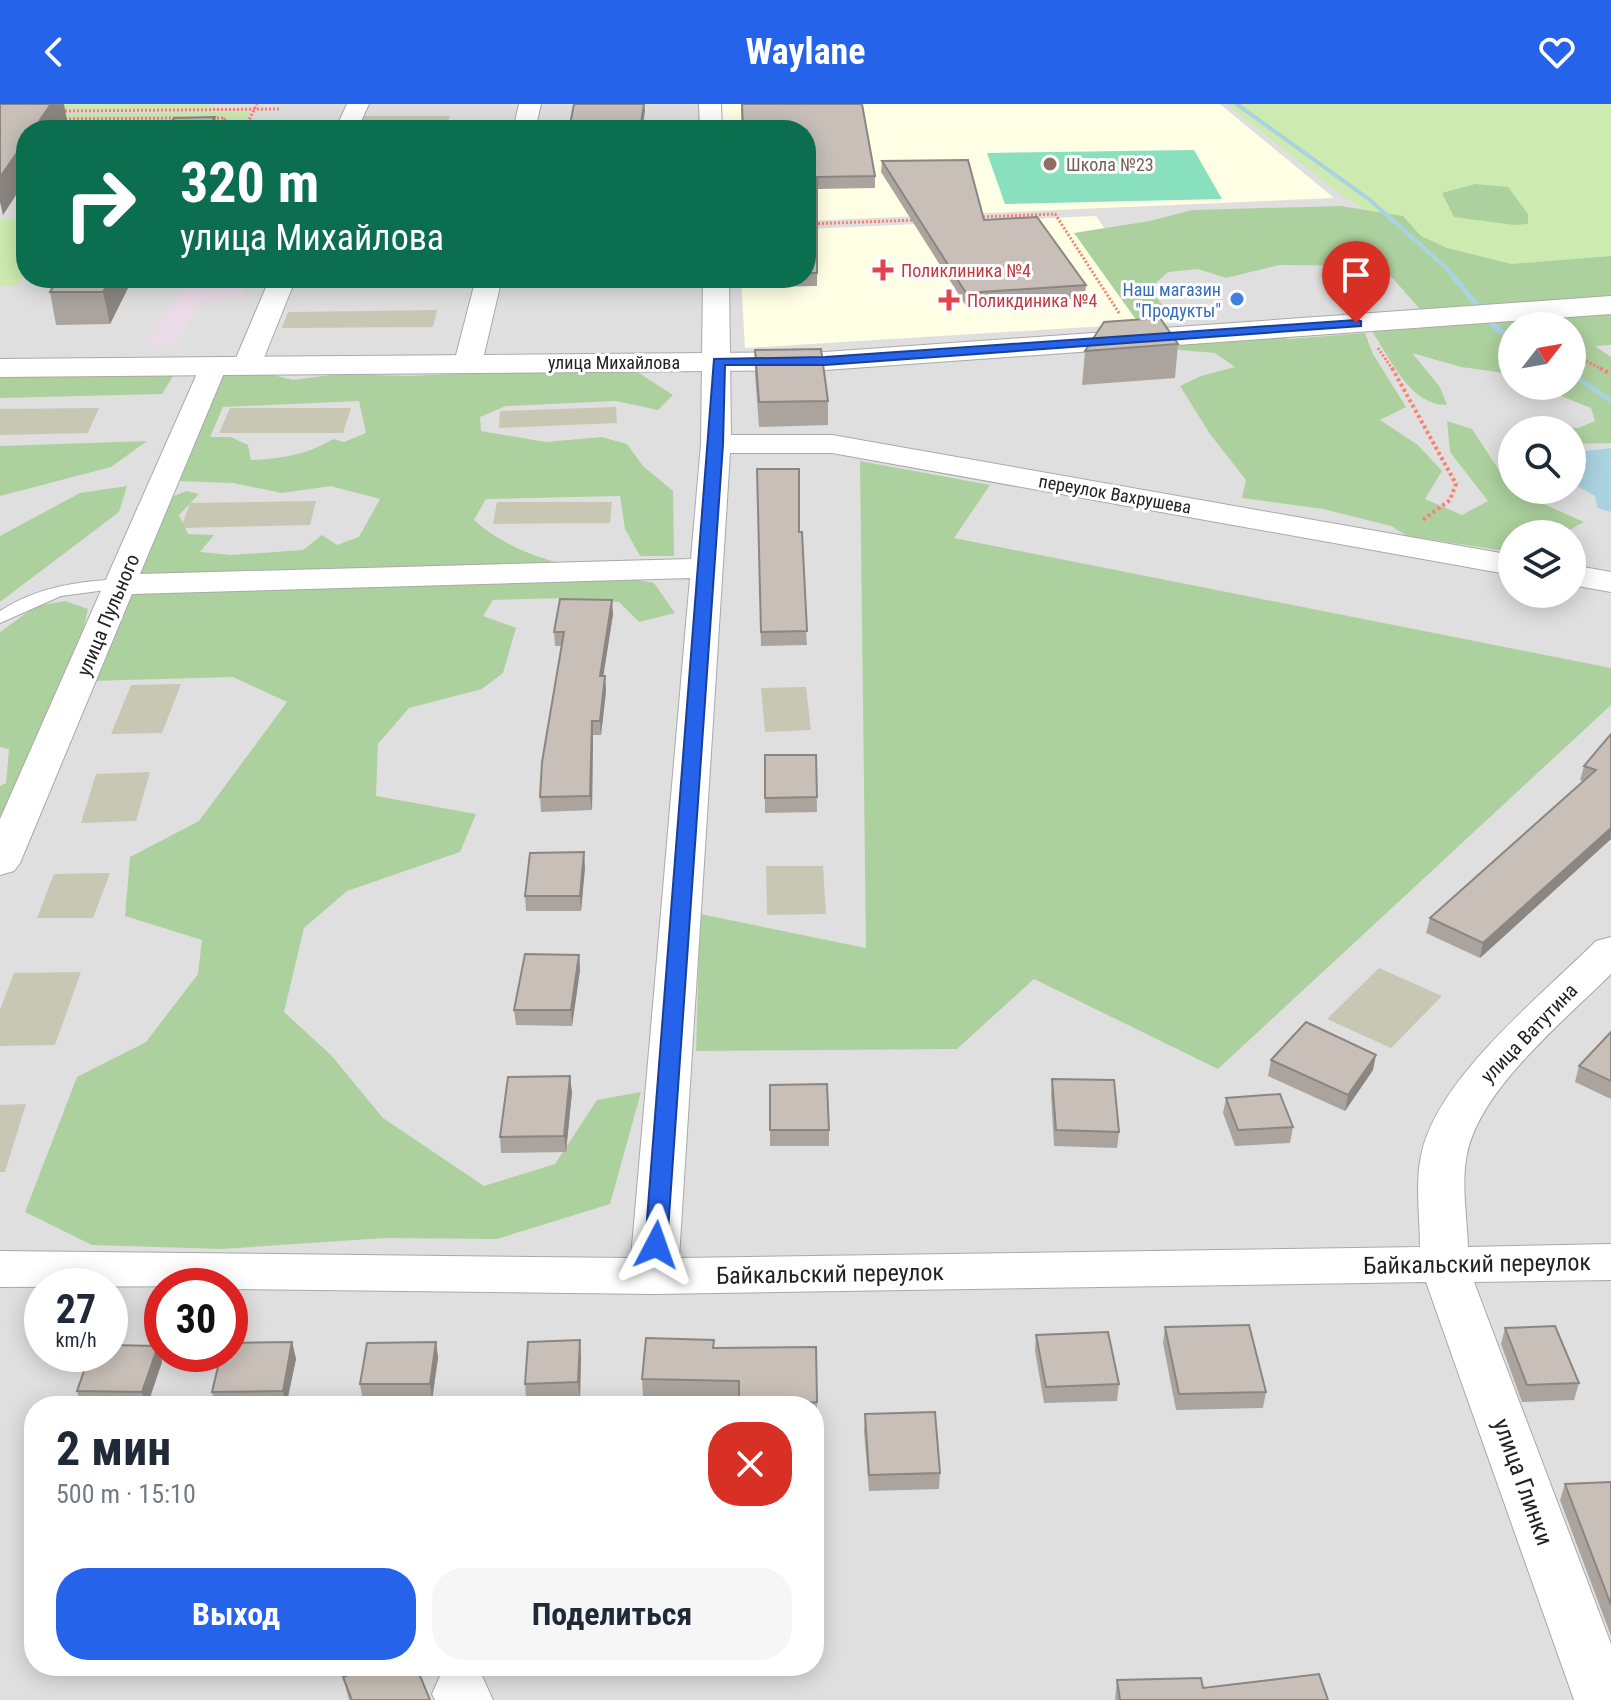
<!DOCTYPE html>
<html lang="ru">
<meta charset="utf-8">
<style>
body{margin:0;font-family:"Roboto Condensed",sans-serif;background:#f6f6f7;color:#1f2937;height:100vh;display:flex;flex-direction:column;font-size:30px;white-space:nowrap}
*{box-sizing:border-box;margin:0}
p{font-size:26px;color:#747a83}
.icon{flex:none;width:44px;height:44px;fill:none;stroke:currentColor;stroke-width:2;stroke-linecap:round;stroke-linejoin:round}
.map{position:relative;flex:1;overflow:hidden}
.drawer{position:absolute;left:24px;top:1292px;width:800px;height:280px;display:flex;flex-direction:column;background:#fff;border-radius:32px;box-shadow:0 4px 20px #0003}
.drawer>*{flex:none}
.guide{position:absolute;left:16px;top:16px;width:800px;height:168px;border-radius:32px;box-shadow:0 4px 20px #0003;background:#0b6e4f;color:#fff;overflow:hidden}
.needle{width:52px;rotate:59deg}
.controls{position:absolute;left:1498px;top:208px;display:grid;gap:16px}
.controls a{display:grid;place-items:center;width:88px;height:88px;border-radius:50%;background:#fff;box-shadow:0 4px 20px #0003;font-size:40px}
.speed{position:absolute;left:24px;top:1164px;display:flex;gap:16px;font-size:40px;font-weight:700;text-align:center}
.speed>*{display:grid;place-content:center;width:104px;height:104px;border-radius:50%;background:#fff;box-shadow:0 4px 20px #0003;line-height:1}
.speed small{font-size:20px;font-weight:400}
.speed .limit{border:12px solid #d22;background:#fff;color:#111}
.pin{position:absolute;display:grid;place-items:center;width:68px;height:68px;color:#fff;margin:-82px -34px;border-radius:50% 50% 50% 0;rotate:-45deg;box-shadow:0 0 8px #0007}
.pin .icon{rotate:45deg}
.me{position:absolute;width:88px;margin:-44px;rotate:4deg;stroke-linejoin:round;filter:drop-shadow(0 0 6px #0008)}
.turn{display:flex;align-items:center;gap:28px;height:168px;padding:0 32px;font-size:36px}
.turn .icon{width:104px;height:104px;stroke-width:2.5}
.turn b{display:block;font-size:56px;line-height:68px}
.round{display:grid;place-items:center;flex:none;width:84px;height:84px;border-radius:32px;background:#f6f6f7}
.head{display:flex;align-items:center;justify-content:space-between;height:136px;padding:0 32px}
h1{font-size:48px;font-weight:700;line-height:60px}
.action{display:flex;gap:16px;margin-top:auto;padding:16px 32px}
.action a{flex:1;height:92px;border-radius:32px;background:#2563eb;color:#fff;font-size:32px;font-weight:700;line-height:92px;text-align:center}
.action a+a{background:#f6f6f7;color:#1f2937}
header{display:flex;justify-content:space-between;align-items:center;height:104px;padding:0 32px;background:#2563eb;color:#fff;font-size:36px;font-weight:700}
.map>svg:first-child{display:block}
.residential{fill:#e0dfdf;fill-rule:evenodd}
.industrial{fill:#ebdbe8}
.education{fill:#ffffe5}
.construction{fill:#c7c7b4}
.grass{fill:#cdebb0}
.forest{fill:#add19e;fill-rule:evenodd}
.pitch{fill:#88e0be}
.water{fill:#aad3df}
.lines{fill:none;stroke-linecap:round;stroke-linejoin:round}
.stream{fill:#aad3df;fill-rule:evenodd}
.service-casing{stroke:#a9a9a9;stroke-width:2}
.minor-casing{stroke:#a9a9a9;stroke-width:2}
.tertiary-casing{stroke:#a9a9a9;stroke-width:2}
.path-far1{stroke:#fa8072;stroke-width:3;stroke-dasharray:2 2;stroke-linecap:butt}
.path{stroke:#fa8072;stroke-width:4;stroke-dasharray:3 3;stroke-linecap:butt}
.service{fill:#fff;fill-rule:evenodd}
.minor{fill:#fff;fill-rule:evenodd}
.tertiary{fill:#fff;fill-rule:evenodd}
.wall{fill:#aba49e}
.shaded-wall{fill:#8b8681}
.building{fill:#c7bfb8;stroke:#8b8681;stroke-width:2}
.route{fill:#2563eb;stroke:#184099;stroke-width:2}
.education-dot{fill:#8d6e63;stroke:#fff;stroke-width:3}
.health-dot{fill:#e0444e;stroke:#fff;stroke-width:3}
.shop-dot{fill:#3f7fe0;stroke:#fff;stroke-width:3}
.labels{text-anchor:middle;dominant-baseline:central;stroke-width:6;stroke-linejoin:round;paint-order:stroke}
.far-education-label{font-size:18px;fill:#785e54;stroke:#fff;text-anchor:start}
.far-health-label{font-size:18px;fill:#be3a42;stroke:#fff;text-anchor:start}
.far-shop-label{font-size:18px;fill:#366cbe;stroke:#fff;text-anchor:end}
.far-street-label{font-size:18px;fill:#222;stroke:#fff}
.street-label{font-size:20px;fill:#222;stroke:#fff}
.near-street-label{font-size:24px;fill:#222;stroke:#fff}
</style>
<header><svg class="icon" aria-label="back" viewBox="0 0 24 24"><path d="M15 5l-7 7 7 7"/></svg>Waylane<svg class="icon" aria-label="heart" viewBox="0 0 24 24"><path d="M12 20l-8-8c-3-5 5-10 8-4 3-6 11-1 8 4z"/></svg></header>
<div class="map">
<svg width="1611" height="1596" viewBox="0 0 1611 1596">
<rect width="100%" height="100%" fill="#f2efe9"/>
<path class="residential" d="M 0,0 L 1611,0 L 1611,1596 L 0,1596 ZM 26,26 L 806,26 L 806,174 L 26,174 ZM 1512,222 L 1572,222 L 1572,282 L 1512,282 ZM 1512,326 L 1572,326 L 1572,386 L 1512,386 ZM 1512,430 L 1572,430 L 1572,490 L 1512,490 ZM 42,1182 L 110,1182 L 110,1250 L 42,1250 ZM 162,1182 L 230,1182 L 230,1250 L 162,1250 ZM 34,1302 L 814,1302 L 814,1562 L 34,1562 Z"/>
<polygon class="industrial" points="192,174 252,174 243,191 200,199 175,242 145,242"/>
<g class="education">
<polygon points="718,0 1220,0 1334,94 806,117 806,26 719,26"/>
<polygon points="1096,112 1171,218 745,244 741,174 806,174 806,125"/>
</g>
<g class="construction">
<polygon points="360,12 450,12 444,26 354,26"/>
<polygon points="437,206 433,223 282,224 288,208"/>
<polygon points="616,303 617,319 499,324 500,307"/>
<polygon points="99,304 88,329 0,331 0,305"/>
<polygon points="230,304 351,304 343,329 219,329"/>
<polygon points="316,397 310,421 181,424 190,399"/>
<polygon points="497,398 612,398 610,419 493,420"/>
<polygon points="181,580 162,629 111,630 131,581"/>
<polygon points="806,583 811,626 765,628 761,584"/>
<polygon points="150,668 136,717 81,719 96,670"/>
<polygon points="766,762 823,762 826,810 767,811"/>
<polygon points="110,769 93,814 37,814 54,770"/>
<polygon points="1379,864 1442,892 1391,944 1327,915"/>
<polygon points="81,868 55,941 0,942 0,906 14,869"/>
<polygon points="26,1000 5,1068 0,1068 0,1001"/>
</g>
<g class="grass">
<polygon points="0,0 207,0 220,5 0,6"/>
<polygon points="1226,0 1611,0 1611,197 1534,204 1344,93"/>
<polygon points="250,8 241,26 221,26 227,13 0,15 0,10"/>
<polygon points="0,116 26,116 26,168 17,182 0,182"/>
</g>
<g class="forest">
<polygon points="1475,80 1508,83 1528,110 1528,120 1514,121 1454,113 1442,89"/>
<polygon points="1341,102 1403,112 1421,132 1447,144 1511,160 1611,152 1611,197 1425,211 1382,162 1279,161 1226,174 1198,165 1168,168 1150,184 1172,214 1137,217 1074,129 1150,117 1192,106"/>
<path d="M 1611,204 L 1611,241 L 1595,242 L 1611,253 L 1611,339 L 1572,340 L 1572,326 L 1528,326 L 1530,320 L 1578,324 L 1595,317 L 1591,304 L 1536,282 L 1572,282 L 1572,222 L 1512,222 L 1512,270 L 1461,263 L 1412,249 L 1440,283 L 1447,301 C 1408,301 1390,252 1369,223 Z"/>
<polygon points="1365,229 1373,250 1406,303 1380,316 1418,341 1442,367 1425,395 1462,411 1488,397 1450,348 1447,317 1472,325 1512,386 1584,418 1562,430 1512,430 1512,448 1407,432 1391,422 1323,405 1242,394 1246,376 1210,330 1180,282 1201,272 1235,263 1215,249 1156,244 1159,238 1277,230 1288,235"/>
<path d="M 628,262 L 673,291 L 658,306 L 616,297 L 506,302 L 480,313 L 481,327 L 546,338 L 602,333 L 627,340 L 643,362 L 673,387 L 674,452 L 640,452 L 625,425 L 620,392 L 486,395 L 474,416 C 521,459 593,467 654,479 L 675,509 L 639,518 L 619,498 L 564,494 L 493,496 L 483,512 L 516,524 L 503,569 L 482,585 L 409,604 L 378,640 L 376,692 L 476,710 L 460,748 L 347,787 L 304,824 L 284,908 L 331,951 L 383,1014 L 484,1082 L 555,1060 L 597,996 L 641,988 L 610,1100 L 497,1135 L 385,1134 L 222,1145 L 92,1141 L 25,1108 L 77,973 L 146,938 L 198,870 L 202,836 L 125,812 L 130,753 L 199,717 L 287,598 L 233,573 L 91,577 L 167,395 L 186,387 L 199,390 L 179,411 L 188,430 L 214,431 L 200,448 L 231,451 L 303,446 L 322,431 L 337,441 L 359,433 L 380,395 L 331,382 L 282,389 L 233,379 L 177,377 L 220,271 L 265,269 L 293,276 L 339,270 L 409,272 ZM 359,297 L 366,329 L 344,338 L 333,335 C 308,351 280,355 251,356 L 248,341 L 231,333 L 210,333 L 223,303 Z"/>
<polygon points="175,269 162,290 0,294 0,272"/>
<polygon points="147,337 111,363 0,392 0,342"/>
<polygon points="860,357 990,381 954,434 1611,564 1611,601 1218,965 1034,875 957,945 696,947 700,810 866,844"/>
<polygon points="127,382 119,408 0,498 0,432 80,389"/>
<polygon points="65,497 88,505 81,535 0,728 0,682 6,679 9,645 0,643 0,528 36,502"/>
</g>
<polygon class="pitch" points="1194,46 1222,95 1005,100 987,49"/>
<polygon class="water" points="1611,344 1611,408 1597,404 1595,392 1572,379 1572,355 1576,348"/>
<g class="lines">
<g class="stream">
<polygon points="1233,0 1240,0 1372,95 1448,163 1501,224 1512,230 1512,235 1495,228 1444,165 1368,97"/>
<polygon points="1572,267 1611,294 1611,300 1572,273"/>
</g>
<defs>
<path id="service" d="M 122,475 L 128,477 L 128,483 L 61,492 L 0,519 L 0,507 C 37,483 79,477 122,475 Z"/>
<g id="minor">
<polygon points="347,0 369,0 357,26 335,26"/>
<polygon points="519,0 541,0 535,26 513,26"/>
<polygon points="699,0 721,0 722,26 700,26"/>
<polygon points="270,174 296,174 261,261 257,267 247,269 237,267 233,261"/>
<polygon points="476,174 502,174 482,259 478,265 468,267 458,265 454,259"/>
<path d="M 703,174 L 729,174 L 731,331 L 832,331 L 1512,451 L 1512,471 L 832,349 L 730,349 L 679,1154 L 1420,1143 C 1420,1114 1415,1080 1421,1052 C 1435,976 1542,891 1596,837 L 1611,833 L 1611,870 C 1564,917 1480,985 1467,1050 C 1461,1078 1467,1114 1468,1143 L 1611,1140 L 1611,1176 L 1474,1178 L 1611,1540 L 1611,1596 L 1574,1596 L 1426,1178 L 654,1190 L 230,1185 L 230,1182 L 0,1183 L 0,1147 L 631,1154 L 690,474 L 132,490 L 20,759 L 14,767 L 0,771 L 0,715 L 203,256 L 213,254 L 223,256 L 227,262 L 140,470 L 691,455 L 701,340 Z"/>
<polygon points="1572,461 1611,468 1611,488 1572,481"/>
<polygon points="461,1565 482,1572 493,1596 435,1596 432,1590 440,1572"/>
</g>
<polygon id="tertiary" points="1611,192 1611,210 825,266 0,273 0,255 825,248"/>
</defs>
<use href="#service" class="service-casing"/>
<use href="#minor" class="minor-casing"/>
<use href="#tertiary" class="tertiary-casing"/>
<g class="path-far1">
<polyline points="61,7 280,5"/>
<polyline points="209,14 225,14 219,26"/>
<polyline points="61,15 179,14"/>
<polyline points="244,26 257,0"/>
<polyline points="979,113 1055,110 1119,209"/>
<polyline points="806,120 917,116"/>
<polyline points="1378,244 1393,266"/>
<polyline points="1572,250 1604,266"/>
</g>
<g class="path">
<polyline points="1392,264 1456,380 1450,396 1421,417"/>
<polyline points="1600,264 1611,270"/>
</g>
<use href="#service" class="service"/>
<use href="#minor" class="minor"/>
<use href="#tertiary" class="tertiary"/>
</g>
<g class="wall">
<polygon points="741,0 862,0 875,72 875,84 817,85 817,182 767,183 767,174 806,174 806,26 742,26"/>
<polygon points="882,57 984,116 1086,181 1085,194 966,202 881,68"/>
<polygon points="58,174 153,174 152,176 132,176 110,220 56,221 50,188"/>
<polygon points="1178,240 1175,274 1082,281 1085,247"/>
<polygon points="755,246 828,297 828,321 759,323 755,270"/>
<polygon points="757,365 799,428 807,541 761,542"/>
<polygon points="613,510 603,572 605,572 606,587 601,631 593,631 592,706 541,708 540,693 562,542 555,542 554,528"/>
<polygon points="1611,630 1611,735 1480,854 1426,829 1430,814 1583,677 1580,676 1584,662"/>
<polygon points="765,651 816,651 817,708 765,709"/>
<polygon points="585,763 581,807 526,807 525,792"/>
<polygon points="579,851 580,866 572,922 516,921 514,906"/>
<polygon points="1611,928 1611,995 1575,978 1579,962"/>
<polygon points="1271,956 1373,966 1345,1007 1268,972"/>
<polygon points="1052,975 1119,1028 1117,1044 1054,1042 1051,991"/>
<polygon points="770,981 829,1026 829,1042 770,1042"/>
<polygon points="572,988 566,1048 501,1049 500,1033"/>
<polygon points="1226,994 1293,1023 1290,1039 1235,1042 1223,1009"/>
<polygon points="1165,1223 1266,1288 1263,1304 1176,1306 1163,1239"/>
<polygon points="1505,1224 1579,1279 1574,1296 1522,1298 1501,1240"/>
<polygon points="1036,1231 1119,1280 1117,1297 1044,1299 1035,1247"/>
<polygon points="292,1238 296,1255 286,1302 215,1302 212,1288"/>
<polygon points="436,1238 438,1254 432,1296 363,1297 360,1280"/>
<polygon points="158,1242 162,1258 147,1302 81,1302 77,1287"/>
<polygon points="816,1243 817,1314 814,1315 814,1302 739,1302 739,1293 643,1292 642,1275 714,1244"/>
<polygon points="581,1252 580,1295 526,1296 525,1280"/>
<polygon points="865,1310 940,1369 939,1385 869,1387 864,1327"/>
<polygon points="1611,1378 1611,1532 1560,1396 1565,1380"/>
<polygon points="343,1573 430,1596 349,1596"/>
<polygon points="1117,1576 1203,1584 1328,1596 1115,1596"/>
</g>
<g class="shaded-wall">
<polygon points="51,0 64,0 67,16 60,26 33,26"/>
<polygon points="644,0 645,7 642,26 640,26"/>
<polygon points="215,13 217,26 208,26"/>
<polygon points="26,36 26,76 3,111 0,98 0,73"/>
<polygon points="111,174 132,174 132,176 110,220 103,188"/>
<polygon points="612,496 613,510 601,587 600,572"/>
<polygon points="605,572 606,587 601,631 600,617"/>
<polygon points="592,617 593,631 592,706 590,692"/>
<polygon points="1611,724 1611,735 1480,854 1483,839"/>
<polygon points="584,748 585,763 581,807 580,792"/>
<polygon points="579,851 580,866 572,922 571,906"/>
<polygon points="1376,951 1373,966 1345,1007 1348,991"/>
<polygon points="570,972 572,988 566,1048 564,1032"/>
<polygon points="580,1236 581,1252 580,1295 578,1278"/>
<polygon points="292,1238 296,1255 286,1302 283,1287"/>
<polygon points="436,1238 438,1254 432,1296 430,1280"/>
<polygon points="158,1242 162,1258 147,1302 146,1302 142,1288"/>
</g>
<g class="building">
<polygon points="0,0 51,0 33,26 26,26 26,36 0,73"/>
<polygon points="574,0 644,0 640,26 569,26"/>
<polygon points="742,0 862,0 875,72 817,73 817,169 806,169 806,26 743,26"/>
<polygon points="215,13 208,26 167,26 174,14"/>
<polygon points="968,56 984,116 1037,113 1086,181 966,189 882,57"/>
<polygon points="58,174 111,174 103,188 50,188"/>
<polygon points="1160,214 1178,240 1085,247 1104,218"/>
<polygon points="821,245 828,297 759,298 755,246"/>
<polygon points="757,365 799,365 799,428 802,428 807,527 761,528"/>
<polygon points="560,495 612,496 600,572 605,572 600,617 592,617 590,692 540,693 542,658 564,528 554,528"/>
<polygon points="1611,630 1611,724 1483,839 1430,814 1596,666 1584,662"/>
<polygon points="765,651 816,651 817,693 765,694"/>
<polygon points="584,748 580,792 525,792 530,749"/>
<polygon points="525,850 579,851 571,906 514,906"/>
<polygon points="1306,918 1376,951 1348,991 1271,956"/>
<polygon points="1611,928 1611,977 1579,962"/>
<polygon points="570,972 564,1032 500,1033 508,973"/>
<polygon points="1052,975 1114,976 1119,1028 1056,1026"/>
<polygon points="827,980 829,1026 770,1026 770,981"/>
<polygon points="1280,990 1293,1023 1238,1026 1226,994"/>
<polygon points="1249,1221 1266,1288 1179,1290 1165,1223"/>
<polygon points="1555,1222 1579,1279 1527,1281 1505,1224"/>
<polygon points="1108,1228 1119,1280 1046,1283 1036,1231"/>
<polygon points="646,1234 714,1236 713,1244 816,1243 817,1298 739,1299 739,1277 642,1275"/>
<polygon points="580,1236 578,1278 525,1280 528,1238"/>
<polygon points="292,1238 283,1287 212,1288 221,1250 230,1250 230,1239"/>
<polygon points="436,1238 430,1280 360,1280 367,1239"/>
<polygon points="110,1241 158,1242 142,1288 77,1287 90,1250 110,1250"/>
<polygon points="935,1308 940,1369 869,1371 865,1310"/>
<polygon points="1611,1378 1611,1501 1565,1380"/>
<polygon points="372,1562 416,1562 430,1596 352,1596 343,1573"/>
<polygon points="1319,1570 1328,1596 1120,1596 1117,1576 1201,1574 1203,1584"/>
</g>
<polygon class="route" points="1356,216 1361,217 1361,222 825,261 725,261 723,340 667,1141 664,1147 648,1147 645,1141 714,255 825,253"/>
<circle class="education-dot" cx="1050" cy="60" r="8"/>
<g class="health-dot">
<path d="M879 154h8v8h8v8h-8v8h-8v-8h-8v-8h8z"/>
<path d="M945 184h8v8h8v8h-8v8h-8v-8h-8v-8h8z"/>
</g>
<circle class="shop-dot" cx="1237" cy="195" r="8"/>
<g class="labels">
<g class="far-education-label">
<text x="1066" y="60">Школа №23</text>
</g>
<g class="far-health-label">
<text x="901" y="166">Поликлиника №4</text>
<text x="967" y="196">Поликдиника №4</text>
</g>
<g class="far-shop-label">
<text x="1221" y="185">Наш магазин<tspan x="1221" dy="21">"Продукты"</tspan></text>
</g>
<g class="far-street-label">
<text x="614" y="258">улица Михайлова</text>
<text transform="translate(1115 390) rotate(10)">переулок Вахрушева</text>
</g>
<g class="street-label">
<text transform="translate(108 511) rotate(-67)">улица Пульного</text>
<text transform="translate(1529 929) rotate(-46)">улица Ватутина</text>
</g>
<g class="near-street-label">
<text transform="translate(1477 1160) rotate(-1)">Байкальский переулок</text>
<text transform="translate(830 1170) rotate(-1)">Байкальский переулок</text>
<text transform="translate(1523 1378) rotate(70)">улица Глинки</text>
</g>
</g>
</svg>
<div class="controls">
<a><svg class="needle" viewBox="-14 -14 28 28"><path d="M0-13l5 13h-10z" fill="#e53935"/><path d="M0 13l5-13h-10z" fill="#747a83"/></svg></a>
<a><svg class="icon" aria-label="search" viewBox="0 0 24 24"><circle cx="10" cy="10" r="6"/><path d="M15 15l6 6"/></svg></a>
<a><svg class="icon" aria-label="layers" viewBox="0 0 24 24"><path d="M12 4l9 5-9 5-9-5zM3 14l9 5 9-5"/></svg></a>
</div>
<div class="speed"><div>27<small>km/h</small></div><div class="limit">30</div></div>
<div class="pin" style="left:1356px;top:219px;background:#d93025"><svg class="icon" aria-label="arrive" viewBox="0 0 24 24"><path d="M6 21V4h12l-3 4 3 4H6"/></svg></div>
<svg class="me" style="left:656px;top:1141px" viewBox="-20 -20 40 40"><path d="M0-17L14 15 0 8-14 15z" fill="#2563eb" stroke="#fff" stroke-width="4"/></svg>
<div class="guide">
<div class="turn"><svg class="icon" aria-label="right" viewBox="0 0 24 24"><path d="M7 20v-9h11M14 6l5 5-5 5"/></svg><div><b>320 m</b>улица Михайлова</div></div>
</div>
<section class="drawer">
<div class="head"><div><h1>2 мин</h1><p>500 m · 15:10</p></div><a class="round" style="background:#d93025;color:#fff"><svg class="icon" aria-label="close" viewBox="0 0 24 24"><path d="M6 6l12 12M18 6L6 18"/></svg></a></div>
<div class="action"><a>Выход</a><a>Поделиться</a></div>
</section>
</div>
